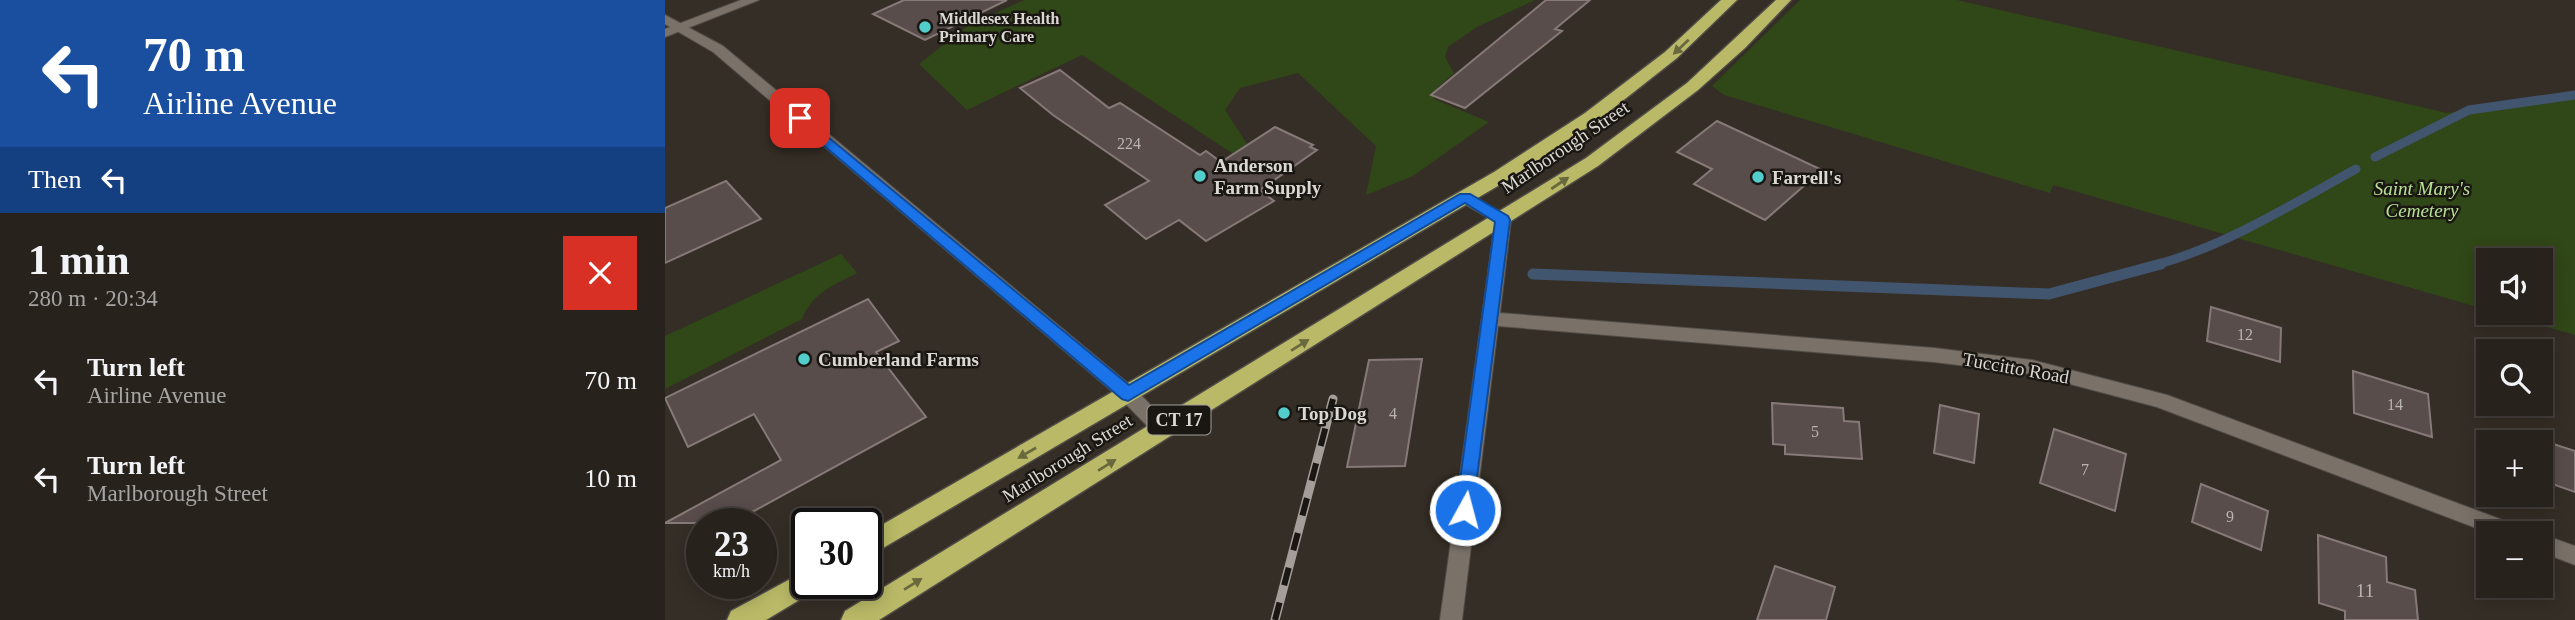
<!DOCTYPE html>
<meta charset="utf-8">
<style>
body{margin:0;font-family:"Times New Roman",serif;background:#302a25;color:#f1f3f6;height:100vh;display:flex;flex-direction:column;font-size:26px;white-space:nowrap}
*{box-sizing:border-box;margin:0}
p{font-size:23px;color:#a5a4a3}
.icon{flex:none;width:38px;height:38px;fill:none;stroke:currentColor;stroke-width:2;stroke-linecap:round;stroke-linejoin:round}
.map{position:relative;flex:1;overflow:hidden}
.panel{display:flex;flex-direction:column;background:#28221c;width:665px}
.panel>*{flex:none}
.top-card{background:#1a4fa0;color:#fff;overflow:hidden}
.buttons{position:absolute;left:1811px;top:248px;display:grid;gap:14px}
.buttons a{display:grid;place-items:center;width:77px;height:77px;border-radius:0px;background:#28221c;box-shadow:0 4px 18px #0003,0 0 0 2px #443f3b;font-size:35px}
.speed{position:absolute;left:21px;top:508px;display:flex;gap:14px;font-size:35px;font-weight:700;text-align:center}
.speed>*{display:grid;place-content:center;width:91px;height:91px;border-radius:50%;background:#28221c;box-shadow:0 4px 18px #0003,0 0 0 2px #443f3b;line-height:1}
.speed small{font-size:18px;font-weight:400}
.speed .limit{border:4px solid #111;border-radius:10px;background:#fff;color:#111}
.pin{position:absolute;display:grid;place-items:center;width:60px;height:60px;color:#fff;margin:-30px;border-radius:14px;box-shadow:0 4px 10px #0006}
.me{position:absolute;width:77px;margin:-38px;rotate:7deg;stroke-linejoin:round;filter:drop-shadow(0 0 5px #0008)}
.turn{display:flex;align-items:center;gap:24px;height:147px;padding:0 28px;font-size:32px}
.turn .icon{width:91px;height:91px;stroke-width:2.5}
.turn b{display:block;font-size:49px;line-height:60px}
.then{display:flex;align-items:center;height:66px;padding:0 28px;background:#0003;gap:14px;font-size:26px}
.round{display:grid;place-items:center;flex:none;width:74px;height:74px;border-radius:0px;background:#302a25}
.summary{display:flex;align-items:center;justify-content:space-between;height:119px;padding:0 28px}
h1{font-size:42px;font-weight:700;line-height:52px}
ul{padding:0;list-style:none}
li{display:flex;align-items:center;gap:21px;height:98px;padding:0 28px}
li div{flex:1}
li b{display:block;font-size:26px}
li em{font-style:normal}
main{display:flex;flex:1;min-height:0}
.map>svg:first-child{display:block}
.green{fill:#304717}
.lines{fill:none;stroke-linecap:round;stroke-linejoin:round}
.stream-far1{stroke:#42556f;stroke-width:9}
.stream{stroke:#42556f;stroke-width:11}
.building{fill:#594d4c;stroke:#867978;stroke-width:2}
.street-casing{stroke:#514c46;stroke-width:2}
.secondary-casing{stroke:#514c46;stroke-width:2}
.highway-casing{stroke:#514c46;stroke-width:3}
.street{fill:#7a7269;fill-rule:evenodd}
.secondary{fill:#7a7269;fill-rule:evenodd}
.highway{fill:#b9b967;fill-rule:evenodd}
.rail-casing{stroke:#a39e98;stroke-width:9}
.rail{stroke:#1a1713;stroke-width:6;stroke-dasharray:18;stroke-linecap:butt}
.oneway{fill:#6a683d}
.route{fill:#1a73e8;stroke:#114b97;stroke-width:2}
.poi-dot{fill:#53cdcb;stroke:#1a1713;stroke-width:2.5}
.labels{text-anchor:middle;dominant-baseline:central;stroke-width:5;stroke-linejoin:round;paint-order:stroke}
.far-poi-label{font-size:16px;font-weight:bold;fill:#dbd7d2;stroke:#1a1713;text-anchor:start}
.number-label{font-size:16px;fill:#bab4b0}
.shield{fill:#1a1713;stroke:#a19d99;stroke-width:2}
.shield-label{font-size:18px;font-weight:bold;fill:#dbd7d2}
.street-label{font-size:19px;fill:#dbd7d2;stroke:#1a1713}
.poi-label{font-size:19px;font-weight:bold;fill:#dbd7d2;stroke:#1a1713;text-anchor:start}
.park-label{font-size:19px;font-style:italic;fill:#b7e194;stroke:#1a1713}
.near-number-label{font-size:19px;fill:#bab4b0}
</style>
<main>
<section class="panel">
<div class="top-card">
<div class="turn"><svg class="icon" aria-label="left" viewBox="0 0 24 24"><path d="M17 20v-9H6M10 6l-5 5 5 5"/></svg><div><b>70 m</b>Airline Avenue</div></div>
<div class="then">Then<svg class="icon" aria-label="left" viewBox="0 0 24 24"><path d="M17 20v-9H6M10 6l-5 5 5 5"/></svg></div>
</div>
<div class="summary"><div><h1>1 min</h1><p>280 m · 20:34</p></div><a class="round" style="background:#d93025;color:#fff"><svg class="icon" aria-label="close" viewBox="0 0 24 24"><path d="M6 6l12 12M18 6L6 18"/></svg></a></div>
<ul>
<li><svg class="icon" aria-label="left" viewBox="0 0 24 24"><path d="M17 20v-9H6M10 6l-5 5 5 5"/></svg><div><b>Turn left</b><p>Airline Avenue</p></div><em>70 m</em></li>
<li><svg class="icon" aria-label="left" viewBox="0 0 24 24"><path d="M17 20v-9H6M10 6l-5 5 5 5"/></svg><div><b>Turn left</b><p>Marlborough Street</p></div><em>10 m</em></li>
</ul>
</section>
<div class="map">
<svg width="1910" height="620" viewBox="0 0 1910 620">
<rect width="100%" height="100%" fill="#352e26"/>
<g class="green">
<polygon points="359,0 870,0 812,27 783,47 780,57 789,73 772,88 769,99 824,122 748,176 701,195 711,146 633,73 575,88 560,110 582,144 570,155 417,55 302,110 254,64 304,25"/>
<polygon points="1135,0 1292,0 1782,113 1910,95 1910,335 1833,313 1876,313 1876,261 1824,261 1823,310 1388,185 1385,193 1059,95 1047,86"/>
<path d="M 176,254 L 192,273 C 169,285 147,293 137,319 L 0,389 L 0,336 Z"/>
</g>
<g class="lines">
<g class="stream-far1">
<polyline points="1710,157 1804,110 1910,95"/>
<path d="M 1490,265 C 1561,246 1627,204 1691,169"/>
</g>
<polyline class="stream" points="868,274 1384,294 1496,264"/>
</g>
<g class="building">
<polygon points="239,0 342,0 260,40 208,14"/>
<polygon points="881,0 925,0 890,29 897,31 800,108 766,95"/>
<polygon points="395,70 444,108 455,103 535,155 541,151 556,162 610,127 648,145 645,147 652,150 595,190 609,201 541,241 514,220 481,239 440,205 484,181 388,115 355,88"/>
<polygon points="1052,121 1157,170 1100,220 1029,184 1047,169 1012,152"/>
<polygon points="61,181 96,219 0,263 0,208"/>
<polygon points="203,299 234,341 211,352 261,417 67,523 0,523 116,460 89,414 23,447 0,398"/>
<polygon points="1546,307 1616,328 1615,362 1542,341"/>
<polygon points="757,359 740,466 682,467 704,360"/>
<polygon points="1688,371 1763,394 1767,437 1689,413"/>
<polygon points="1107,403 1178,408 1179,421 1194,422 1197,459 1120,454 1120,445 1108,444"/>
<polygon points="1275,405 1314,414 1309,463 1269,453"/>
<polygon points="1389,429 1461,454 1450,511 1375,483"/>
<polygon points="1876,440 1910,451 1910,492 1876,480"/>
<polygon points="1536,484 1603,511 1596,550 1527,522"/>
<polygon points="1653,535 1721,557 1722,582 1750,590 1753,620 1680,620 1680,611 1654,603"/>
<polygon points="1110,566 1170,587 1161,620 1092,620"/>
</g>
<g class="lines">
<defs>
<g id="street">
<polygon points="76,0 94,0 0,37 0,29"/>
<polygon points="800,192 846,220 835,313 1269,348 1367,360 1502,395 1859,528 1862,534 1827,534 1492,407 1367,374 1269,362 833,326 797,620 775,620 830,222 794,201 792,197"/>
<polygon points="1876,534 1910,546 1910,565 1876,552"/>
</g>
<polygon id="secondary" points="0,15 58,46 470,389 505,425 508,430 505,435 498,438 491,435 456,399 48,52 0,24"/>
<g id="highway">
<polygon points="1056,0 1072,0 1012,58 932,121 843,180 201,558 201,534 829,172 920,113 1000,52"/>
<polygon points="1111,0 1126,0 1080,48 1033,90 933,166 214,620 176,620 180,611 921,158 1022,83"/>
<polygon points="142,570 142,583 155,583 151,590 101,620 62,620 66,611"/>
</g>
</defs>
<use href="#street" class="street-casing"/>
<use href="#secondary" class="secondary-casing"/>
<use href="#highway" class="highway-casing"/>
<use href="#street" class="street"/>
<use href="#secondary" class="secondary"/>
<use href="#highway" class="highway"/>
<defs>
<polyline id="rail" points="610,620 668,399"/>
</defs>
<use href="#rail" class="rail-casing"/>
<use href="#rail" class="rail"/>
</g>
<defs><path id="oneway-solid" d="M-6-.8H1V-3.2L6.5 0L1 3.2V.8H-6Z" transform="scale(1.75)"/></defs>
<g class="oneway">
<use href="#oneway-solid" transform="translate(1016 47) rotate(137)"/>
<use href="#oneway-solid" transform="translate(895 183) rotate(-34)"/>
<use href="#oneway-solid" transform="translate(635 345) rotate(-32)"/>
<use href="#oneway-solid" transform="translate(362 453) rotate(150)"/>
<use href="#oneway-solid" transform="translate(442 465) rotate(-32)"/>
<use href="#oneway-solid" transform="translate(248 584) rotate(-32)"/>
</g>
<polygon class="route" points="135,114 464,385 795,194 805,194 843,216 845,220 807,516 800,519 793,516 791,510 830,222 800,203 463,401 457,399 130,121 128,118"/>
<g class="poi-dot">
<circle cx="260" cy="27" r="7"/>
<circle cx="535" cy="176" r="7"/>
<circle cx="1093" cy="177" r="7"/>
<circle cx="139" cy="359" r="7"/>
<circle cx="619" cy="413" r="7"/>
</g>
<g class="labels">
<g class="far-poi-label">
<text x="274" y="18">Middlesex Health<tspan x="274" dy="18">Primary Care</tspan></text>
</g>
<g class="number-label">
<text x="464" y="143">224</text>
<text x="1580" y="334">12</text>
<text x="1730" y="404">14</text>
<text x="728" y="413">4</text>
<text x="1150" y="431">5</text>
<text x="1420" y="469">7</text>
<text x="1565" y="516">9</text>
</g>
<rect class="shield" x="482.5" y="405.5" width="63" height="29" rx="5"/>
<g class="shield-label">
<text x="514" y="420">CT 17</text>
</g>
<g class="street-label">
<text transform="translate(900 147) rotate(-34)">Marlborough Street</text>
<text transform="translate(1351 368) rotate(10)">Tuccitto Road</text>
<text transform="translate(402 458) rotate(-32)">Marlborough Street</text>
</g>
<g class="poi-label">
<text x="549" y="165">Anderson<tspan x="549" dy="22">Farm Supply</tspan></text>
<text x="1107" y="177">Farrell's</text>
<text x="153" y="359">Cumberland Farms</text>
<text x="633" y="413">Top Dog</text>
</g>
<g class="park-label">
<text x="1757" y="188">Saint Mary's<tspan x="1757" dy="22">Cemetery</tspan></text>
</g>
<g class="near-number-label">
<text x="1700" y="590">11</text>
</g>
</g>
</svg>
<div class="buttons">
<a><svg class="icon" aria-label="sound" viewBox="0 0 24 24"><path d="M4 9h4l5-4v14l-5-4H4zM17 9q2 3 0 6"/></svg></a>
<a><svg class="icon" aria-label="search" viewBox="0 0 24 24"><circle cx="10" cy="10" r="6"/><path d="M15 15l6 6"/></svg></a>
<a>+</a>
<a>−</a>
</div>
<div class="speed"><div>23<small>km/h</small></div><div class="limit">30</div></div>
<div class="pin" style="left:135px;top:118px;background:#d93025"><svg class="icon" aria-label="arrive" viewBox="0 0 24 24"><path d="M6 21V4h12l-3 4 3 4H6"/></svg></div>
<svg class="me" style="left:800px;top:510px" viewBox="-20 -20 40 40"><circle r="17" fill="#1a73e8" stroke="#fff" stroke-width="3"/><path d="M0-11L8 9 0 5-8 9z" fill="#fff"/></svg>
</div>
</main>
